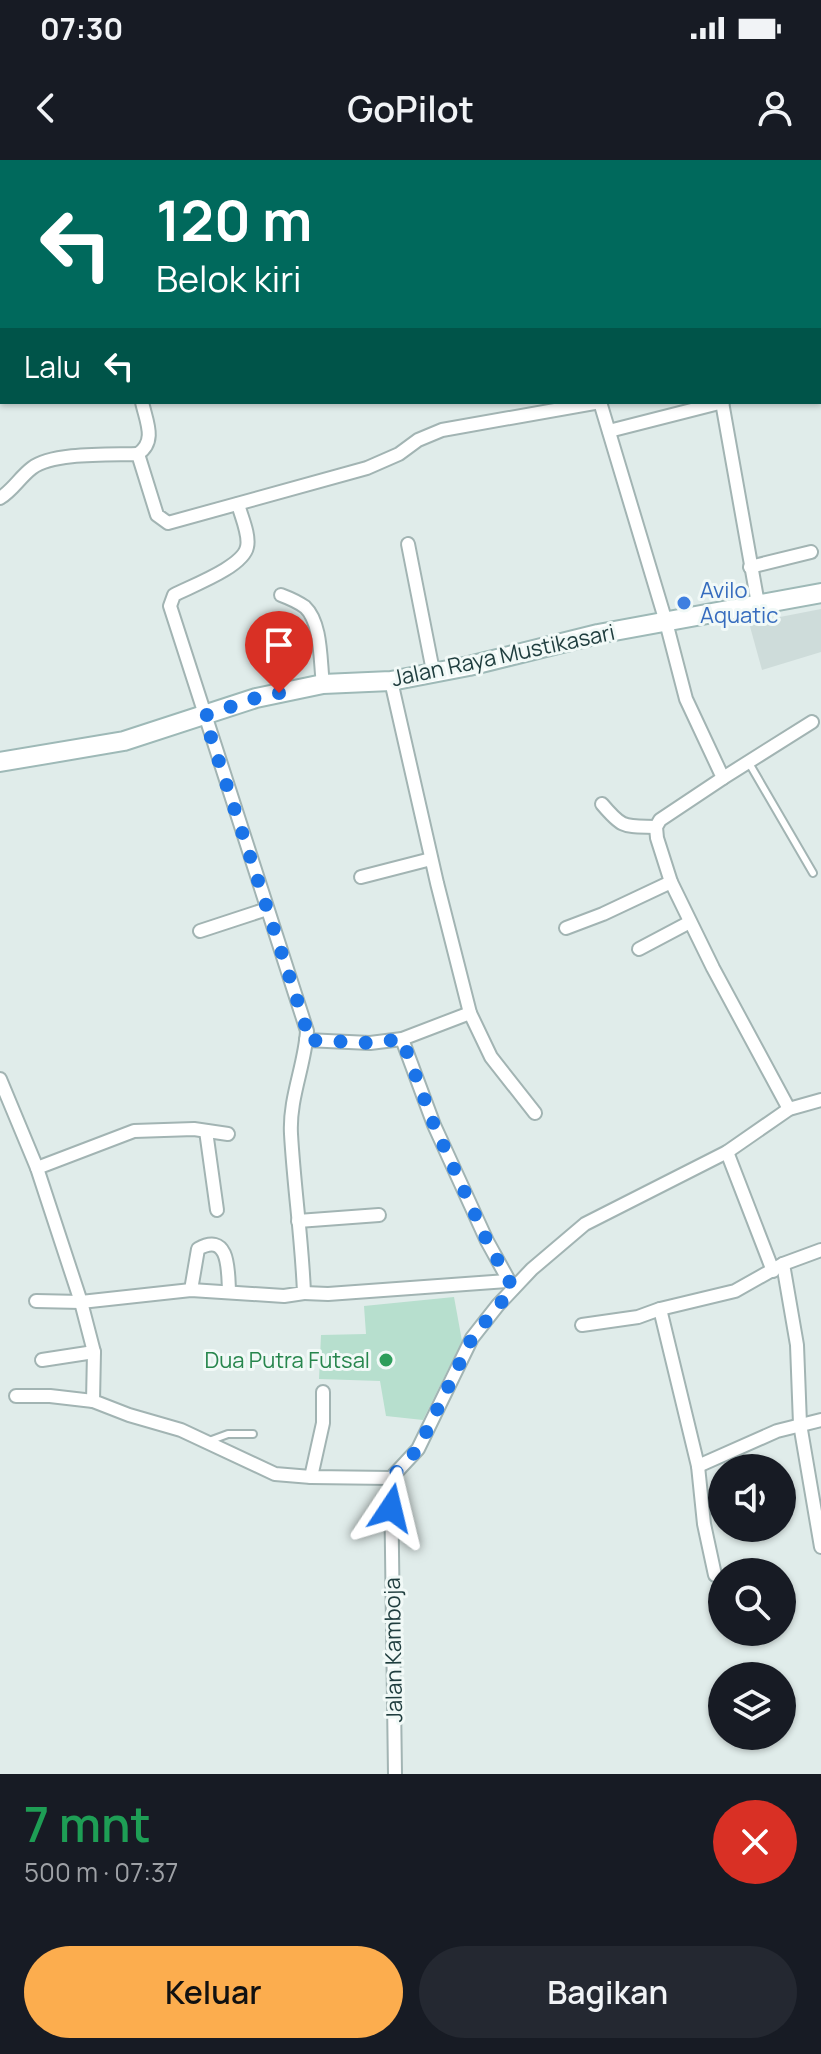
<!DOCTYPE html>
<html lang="id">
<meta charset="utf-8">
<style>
body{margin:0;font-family:Manrope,sans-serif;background:#242831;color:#f1f3f6;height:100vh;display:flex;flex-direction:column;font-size:30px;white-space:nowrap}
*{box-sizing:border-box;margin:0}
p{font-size:26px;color:#9ea1a6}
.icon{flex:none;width:44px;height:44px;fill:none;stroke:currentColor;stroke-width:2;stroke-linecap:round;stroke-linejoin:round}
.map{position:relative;height:1614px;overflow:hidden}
.side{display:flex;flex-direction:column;background:#171b24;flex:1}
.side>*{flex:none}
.guide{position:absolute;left:0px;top:0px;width:822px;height:244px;box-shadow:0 2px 6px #0004;background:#00695c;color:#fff;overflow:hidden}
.tools{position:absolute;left:708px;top:1294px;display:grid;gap:16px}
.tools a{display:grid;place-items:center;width:88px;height:88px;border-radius:50%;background:#171b24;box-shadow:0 2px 6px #0004;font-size:40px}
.pin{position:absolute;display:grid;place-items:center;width:68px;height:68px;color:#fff;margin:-82px -34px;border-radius:50% 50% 50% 0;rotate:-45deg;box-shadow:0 0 8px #0007}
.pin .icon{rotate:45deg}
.me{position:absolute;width:88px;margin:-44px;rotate:10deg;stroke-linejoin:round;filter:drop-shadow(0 0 6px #0008)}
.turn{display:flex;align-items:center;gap:28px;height:168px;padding:0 24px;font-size:36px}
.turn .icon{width:104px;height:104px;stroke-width:2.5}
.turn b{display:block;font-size:56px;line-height:68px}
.then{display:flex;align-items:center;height:76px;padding:0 24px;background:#0003;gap:16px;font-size:30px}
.round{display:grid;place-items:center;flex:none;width:84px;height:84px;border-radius:42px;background:#242831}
.summary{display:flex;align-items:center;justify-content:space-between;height:136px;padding:0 24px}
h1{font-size:48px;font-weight:600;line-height:60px;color:#1e9e55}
.button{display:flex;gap:16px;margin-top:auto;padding:16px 24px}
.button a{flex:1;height:92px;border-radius:48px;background:#fcad4e;color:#111;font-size:32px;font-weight:600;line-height:92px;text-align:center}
.button a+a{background:#242831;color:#f1f3f6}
.status{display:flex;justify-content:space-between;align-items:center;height:56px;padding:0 40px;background:#171b24;direction:ltr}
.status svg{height:22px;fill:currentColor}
header{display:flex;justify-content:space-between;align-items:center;height:104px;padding:0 24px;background:#171b24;font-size:36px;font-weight:600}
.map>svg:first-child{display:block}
.built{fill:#cedcda}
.green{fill:#b7dfce}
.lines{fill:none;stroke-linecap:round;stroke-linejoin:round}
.lane-casing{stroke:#a2b4b3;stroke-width:10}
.street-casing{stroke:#a2b4b3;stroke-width:16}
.secondary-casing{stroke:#9eb9b7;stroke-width:22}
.lane{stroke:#fff;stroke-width:6}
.street{stroke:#fff;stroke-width:12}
.secondary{stroke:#fff;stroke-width:18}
.route{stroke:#1a73e8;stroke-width:14;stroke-dasharray:0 25.2}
.shop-dot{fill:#3f7fe0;stroke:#f1f9f7;stroke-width:3}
.leisure-dot{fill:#2e9e5b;stroke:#f1f9f7;stroke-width:3}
.labels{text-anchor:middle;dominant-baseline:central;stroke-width:6;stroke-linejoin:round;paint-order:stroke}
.shop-label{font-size:22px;fill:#366cbe;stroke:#f1f9f7;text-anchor:start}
.street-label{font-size:22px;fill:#1f3d3e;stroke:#f1f9f7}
.leisure-label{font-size:22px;fill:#27864d;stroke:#f1f9f7;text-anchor:end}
</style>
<div class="status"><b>07:30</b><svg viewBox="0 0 49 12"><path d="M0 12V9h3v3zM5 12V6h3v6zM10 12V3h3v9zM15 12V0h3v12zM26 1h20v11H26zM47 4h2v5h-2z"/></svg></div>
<header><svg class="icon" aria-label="back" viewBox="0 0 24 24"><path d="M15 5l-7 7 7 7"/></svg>GoPilot<svg class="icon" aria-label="person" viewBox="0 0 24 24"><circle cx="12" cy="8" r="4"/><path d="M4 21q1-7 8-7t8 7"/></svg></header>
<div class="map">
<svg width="821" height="1614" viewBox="0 0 821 1614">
<rect width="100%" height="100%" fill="#e0ecea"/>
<polygon class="built" points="821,449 821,492 762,510 749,463"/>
<polygon class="green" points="454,1137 462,1181 423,1260 386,1256 380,1221 319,1219 321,1175 366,1174 364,1146"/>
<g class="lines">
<defs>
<g id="lane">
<polyline points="749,603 813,713"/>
<polyline points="209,1281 228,1274 253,1274"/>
</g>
<g id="street">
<polyline points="36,0 37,2"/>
<polyline points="215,0 217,2"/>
<polyline points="300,0 301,2"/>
<polyline points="342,0 344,2"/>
<polyline points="430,0 432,2"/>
<polyline points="516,0 518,2"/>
<polyline points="802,0 802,2"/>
<polyline points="61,2 71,2"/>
<polyline points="573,2 575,0"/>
<polyline points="0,24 2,23"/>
<polyline points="820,64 821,66"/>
<polyline points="0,98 2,97"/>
<polyline points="820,219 821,218"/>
<polyline points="600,242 666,462 686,539 723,618 660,660 656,667 657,678 671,722 713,808 789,949"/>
<polyline points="722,242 758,444"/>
<polyline points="609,271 723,242"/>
<path d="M 138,294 C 157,281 146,261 142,242"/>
<path d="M 0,338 C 13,330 20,317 32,308 C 53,292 111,295 138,294 L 157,355 L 168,363 L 367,308 L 399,294 L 418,280 L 442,270 L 600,242"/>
<polyline points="408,384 433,511"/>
<polyline points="750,407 811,392"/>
<path d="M 281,435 C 289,438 298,442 305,447 C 322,463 320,502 323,524"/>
<polyline points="391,521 437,723 470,853 491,897 535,953"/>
<polyline points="723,618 812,562"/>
<path d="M 602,644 C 623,669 624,666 656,667"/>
<polyline points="361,717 431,699"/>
<polyline points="566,768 603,754 671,722"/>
<polyline points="200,771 267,749"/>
<polyline points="639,789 690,762"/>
<polyline points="402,879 434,965 487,1081 513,1128"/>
<polyline points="306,880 370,883 402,879 470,853"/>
<polyline points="0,919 37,1008 81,1142 94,1192 93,1241 129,1255 181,1270 275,1314 311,1317 391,1318 418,1289 472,1178 498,1145 532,1109 585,1064 727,992 789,949 821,940"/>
<polyline points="206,971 217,1050"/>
<polyline points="727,992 773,1111"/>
<polyline points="37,1008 134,971 194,969 228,974"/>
<polyline points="298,1061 379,1055"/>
<polyline points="783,1104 797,1185 800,1264 821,1387"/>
<path d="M 191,1130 L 198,1089 C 230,1071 228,1112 229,1131"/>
<polyline points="304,1133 328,1134 507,1121"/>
<path d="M 36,1141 L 81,1142 L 191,1130 L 284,1136 L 304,1133 C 302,1080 294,1027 291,974 C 289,938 305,905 307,871 L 170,446 L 174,435 C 191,426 243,407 247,387 C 250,375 241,356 238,344"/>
<polyline points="660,1149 698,1306 704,1364 715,1415"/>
<polyline points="582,1165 638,1157 660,1149 735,1131 783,1104 821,1090"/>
<polyline points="42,1200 94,1192"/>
<polyline points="16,1236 50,1236 93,1241"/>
<polyline points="698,1306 777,1271 821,1260"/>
<polyline points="311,1317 323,1263 323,1232"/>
<polyline points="391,1318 395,1614"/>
</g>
<polyline id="secondary" points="0,602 124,581 256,538 323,524 391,521 469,506 598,474 821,433"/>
</defs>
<use href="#lane" class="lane-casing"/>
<use href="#street" class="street-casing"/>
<use href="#secondary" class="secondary-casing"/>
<use href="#lane" class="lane"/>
<use href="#street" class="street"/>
<use href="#secondary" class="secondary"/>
</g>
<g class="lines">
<polyline class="route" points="279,533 256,538 204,556 299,846 307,871 306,880 370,883 402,879 434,965 487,1081 513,1128 472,1178 418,1289 391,1318 391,1348"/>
</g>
<circle class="shop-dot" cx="684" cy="443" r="8"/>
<circle class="leisure-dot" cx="386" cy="1200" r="8"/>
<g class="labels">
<g class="shop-label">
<text x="700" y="430">Avilo<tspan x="700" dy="25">Aquatic</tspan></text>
</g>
<g class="street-label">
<text transform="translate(503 495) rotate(-12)">Jalan Raya Mustikasari</text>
<text transform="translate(393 1490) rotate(-91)">Jalan Kamboja</text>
</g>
<g class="leisure-label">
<text x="370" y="1200">Dua Putra Futsal</text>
</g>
</g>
</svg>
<div class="tools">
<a><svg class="icon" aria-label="sound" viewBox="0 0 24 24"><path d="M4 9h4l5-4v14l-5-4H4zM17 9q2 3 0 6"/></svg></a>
<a><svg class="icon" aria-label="search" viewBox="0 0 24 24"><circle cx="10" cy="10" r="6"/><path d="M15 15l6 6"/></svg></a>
<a><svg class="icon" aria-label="layers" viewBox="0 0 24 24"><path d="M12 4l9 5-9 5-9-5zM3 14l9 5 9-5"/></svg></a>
</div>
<div class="pin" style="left:279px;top:533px;background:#d93025"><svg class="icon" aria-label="arrive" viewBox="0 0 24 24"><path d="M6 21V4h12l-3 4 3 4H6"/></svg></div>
<svg class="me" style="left:391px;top:1348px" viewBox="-20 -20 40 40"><path d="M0-17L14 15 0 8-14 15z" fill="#1a73e8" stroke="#fff" stroke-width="4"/></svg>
<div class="guide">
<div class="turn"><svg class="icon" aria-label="left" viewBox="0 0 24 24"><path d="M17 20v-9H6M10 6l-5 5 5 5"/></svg><div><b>120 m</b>Belok kiri</div></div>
<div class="then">Lalu<svg class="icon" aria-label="left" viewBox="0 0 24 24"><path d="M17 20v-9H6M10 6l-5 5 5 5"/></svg></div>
</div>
</div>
<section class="side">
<div class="summary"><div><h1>7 mnt</h1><p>500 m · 07:37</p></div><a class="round" style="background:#d93025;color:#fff"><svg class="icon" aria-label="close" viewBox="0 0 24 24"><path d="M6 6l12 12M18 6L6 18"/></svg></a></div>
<div class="button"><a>Keluar</a><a>Bagikan</a></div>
</section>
